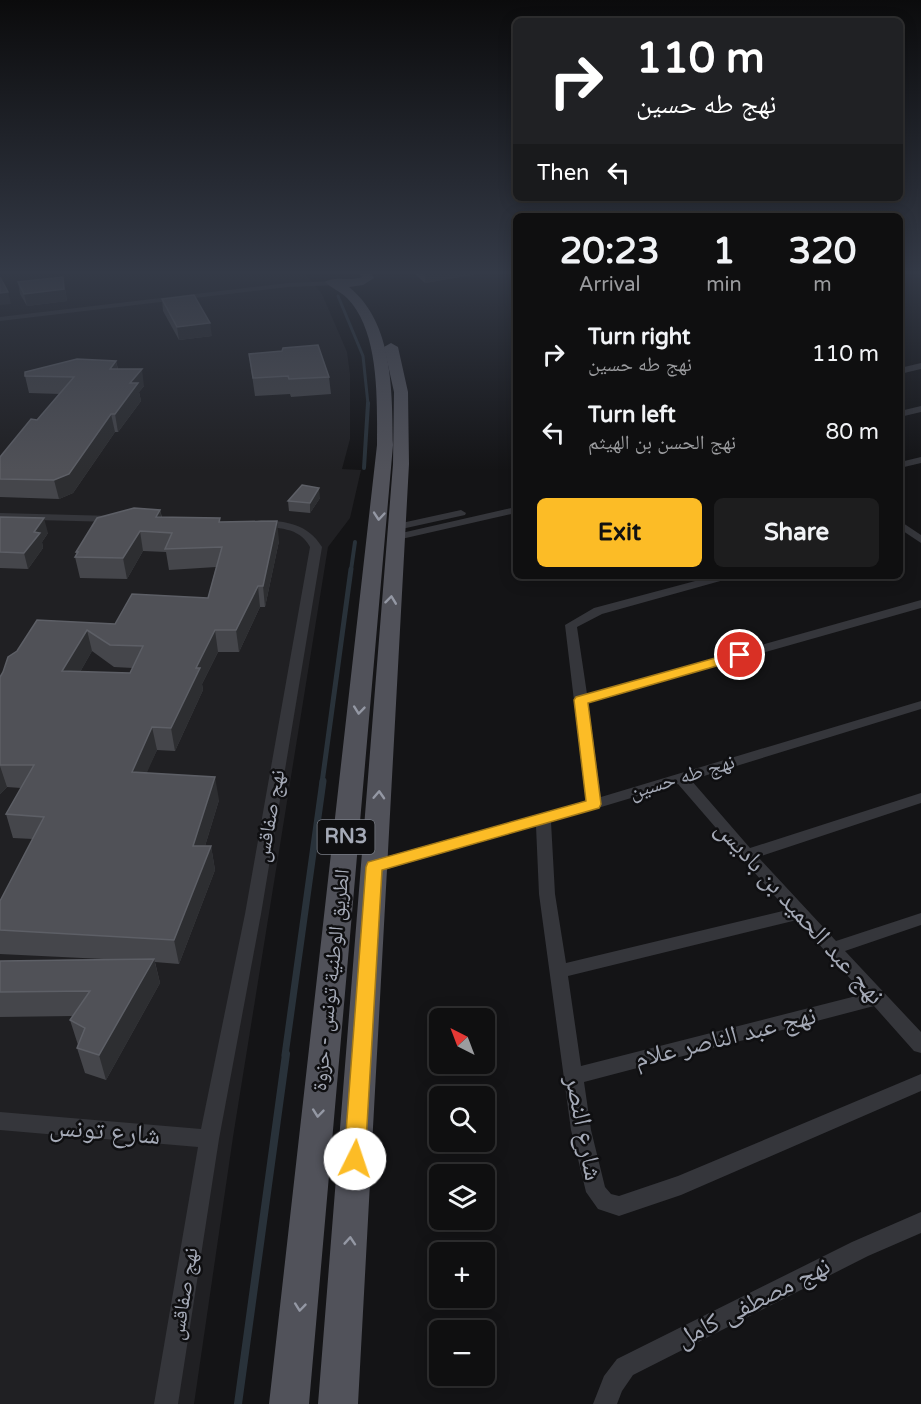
<!DOCTYPE html>
<meta charset="utf-8">
<style>
body{margin:0;font-family:"Varela Round","Noto Naskh Arabic",sans-serif;background:#1d1d1e;color:#f1f3f6;height:100vh;display:flex;flex-direction:column;font-size:22px;white-space:nowrap}
*{box-sizing:border-box;margin:0}
p{font-size:20px;color:#9b9c9f}
.icon{flex:none;width:33px;height:33px;fill:none;stroke:currentColor;stroke-width:2;stroke-linecap:round;stroke-linejoin:round}
.map{position:relative;flex:1;overflow:hidden}
.side{position:absolute;left:513px;top:213px;width:390px;height:366px;display:flex;flex-direction:column;background:#0f0f10;border-radius:9px;box-shadow:0 3px 15px #0003,0 0 0 2px #2f2f30}
.side>*{flex:none}
.banner{position:absolute;left:513px;top:18px;width:390px;height:183px;border-radius:9px;box-shadow:0 3px 15px #0003,0 0 0 2px #2f2f30;background:#202124;color:#fff;overflow:hidden}
.needle{width:39px;rotate:318deg}
.tools{position:absolute;left:429px;top:1008px;display:grid;gap:12px}
.tools a{display:grid;place-items:center;width:66px;height:66px;border-radius:9px;background:#0f0f10;box-shadow:0 3px 15px #0003,0 0 0 2px #2f2f30;font-size:30px}
.pin{position:absolute;display:grid;place-items:center;width:51px;height:51px;color:#fff;margin:-26px;border:3px solid #fff;border-radius:50%;box-shadow:0 2px 6px #0007}
.me{position:absolute;width:66px;margin:-33px;rotate:4deg;stroke-linejoin:round;filter:drop-shadow(0 0 4px #0008)}
.turn{display:flex;align-items:center;gap:21px;height:126px;padding:0 24px;font-size:27px}
.turn .icon{width:78px;height:78px;stroke-width:2.5}
.turn b{display:block;font-size:42px;line-height:51px}
.then{display:flex;align-items:center;height:57px;padding:0 24px;background:#0003;gap:12px;font-size:22px}
.eta{display:flex;justify-content:space-evenly;align-items:center;height:102px;text-align:center}
.eta b{font-size:36px;font-weight:700;line-height:42px}
.action{display:flex;gap:12px;margin-top:auto;padding:12px 24px}
.action a{flex:1;height:69px;border-radius:9px;background:#fcbc26;color:#111;font-size:24px;font-weight:700;line-height:69px;text-align:center}
.action a+a{background:#1d1d1e;color:#f1f3f6}
ul{padding:0;list-style:none}
li{display:flex;align-items:center;gap:18px;height:78px;padding:0 24px}
li div{flex:1}
li b{display:block;font-size:22px}
li em{font-style:normal}
.map>svg:first-child{display:block}
.built{fill:#202023}
.lines{fill:none;stroke-linecap:round;stroke-linejoin:round}
.stream-far4{stroke:#29323a;stroke-width:3}
.stream-far3{stroke:#29323a;stroke-width:4}
.stream-far2{stroke:#29323a;stroke-width:5}
.stream-far1{stroke:#29323a;stroke-width:7}
.stream{stroke:#29323a;stroke-width:8}
.minor{fill:#35363b;fill-rule:evenodd}
.primary{fill:#51525a;fill-rule:evenodd}
.wall{fill:#45464b;fill-rule:evenodd}
.shaded-wall{fill:#2d2e31}
.building{fill:#505157;stroke:#5d5f66;stroke-width:1.5;fill-rule:evenodd}
.oneway{stroke:#9498a4}
.route{fill:#fcbc26;stroke:#a47a19;stroke-width:1.5}
.labels{text-anchor:middle;dominant-baseline:central;stroke-width:5;stroke-linejoin:round;paint-order:stroke}
.shield{fill:#0f0f11;stroke:#787c85;stroke-width:1.5}
.shield-label{font-size:20px;font-weight:bold;fill:#a5aab7}
.street-label{font-size:21px;fill:#a5aab7;stroke:#0f0f11}
.near-street-label{font-size:26px;fill:#a5aab7;stroke:#0f0f11}
</style>
<div class="map">
<svg width="921" height="1404" viewBox="0 0 921 1404">
<rect width="100%" height="100%" fill="#141416"/>
<polygon class="built" points="0,274 305,274 322,294 347,352 350,374 350,439 342,469 361,470 350,518 328,547 233,1137 194,1404 0,1404"/>
<g class="lines">
<polyline class="stream-far4" points="338,296 363,356 368,404"/>
<g class="stream-far3">
<polyline points="364,468 368,403"/>
<polyline points="351,570 355,542"/>
</g>
<polyline class="stream-far2" points="322,783 351,569"/>
<polyline class="stream-far1" points="285,1055 323,781"/>
<polyline class="stream" points="238,1404 286,1054"/>
<g class="minor">
<polygon points="335,281 339,283 338,285 288,287 0,321 0,317 288,283"/>
<polygon points="921,363 921,369 900,374 900,368"/>
<polygon points="921,406 921,412 900,417 900,411"/>
<polygon points="921,457 921,463 900,468 900,462"/>
<polygon points="516,507 516,513 397,540 392,537 397,534"/>
<polygon points="461,510 466,513 465,515 397,530 392,527 397,524"/>
<polygon points="0,513 113,516 118,519 113,522 0,519"/>
<path d="M 261,520 C 286,521 308,524 322,547 L 261,914 L 219,1139 L 178,1404 L 154,1404 L 198,1147 L 0,1130 L 0,1112 L 201,1129 L 245,914 L 310,547 C 299,526 277,529 257,525 L 257,521 Z"/>
<polygon points="900,521 921,535 921,543 900,529"/>
<path d="M 714,576 L 733,576 L 731,578 L 602,614 L 577,627 L 587,694 L 921,600 L 921,608 L 588,702 L 601,797 L 921,701 L 921,709 L 691,780 L 750,848 L 921,793 L 921,803 L 758,857 L 836,941 L 921,913 L 921,925 L 845,951 L 921,1032 L 921,1053 L 914,1051 L 874,1006 L 584,1082 L 591,1130 L 605,1187 L 611,1194 L 619,1196 L 678,1176 L 921,1074 L 921,1091 L 681,1195 L 619,1216 L 598,1209 L 586,1192 L 571,1130 L 539,894 L 536,826 L 374,873 L 368,871 L 366,867 L 368,863 L 586,801 L 565,625 L 594,608 ZM 678,784 L 787,910 L 566,963 L 555,894 L 551,822 ZM 797,920 L 864,994 L 581,1066 L 568,976 Z"/>
<polygon points="921,1212 921,1233 868,1256 633,1375 622,1391 617,1404 593,1404 604,1376 617,1359 852,1242"/>
</g>
<g class="primary">
<path d="M 360,274 L 372,274 L 374,278 L 363,285 L 349,287 C 394,323 392,393 393,445 L 309,1404 L 269,1404 L 377,445 C 377,402 380,331 347,298 C 340,291 331,288 325,282 C 334,275 350,282 362,277 Z"/>
<polygon points="391,343 398,347 408,392 409,464 358,1404 318,1404 393,464 394,392 384,347"/>
</g>
</g>
<g class="wall">
<polygon points="415,274 477,274 425,283"/>
<polygon points="18,282 65,288 67,301 27,306 20,294"/>
<polygon points="162,299 212,336 179,340 163,311"/>
<polygon points="249,354 329,377 331,394 291,397 290,394 255,396"/>
<polygon points="116,361 118,369 144,386 139,392 141,401 118,432 115,432 73,493 59,499 0,497 0,457 37,420 60,394 29,393 25,376"/>
<polygon points="320,498 310,513 289,511 288,501"/>
<path d="M 160,510 L 162,517 L 220,518 L 220,522 L 279,541 L 265,607 L 260,607 L 239,652 L 218,652 L 202,684 L 203,690 L 175,751 L 157,750 L 146,773 L 219,800 L 205,846 L 211,846 L 215,870 L 179,964 L 155,962 L 160,983 L 106,1080 L 85,1073 L 77,1048 L 78,1045 L 70,1020 L 73,1016 L 0,1017 L 0,961 L 103,959 L 0,954 L 0,901 L 33,839 L 13,838 L 6,814 L 21,788 L 7,787 L 0,794 L 0,677 L 37,620 L 115,624 L 208,598 L 216,567 L 169,570 L 166,552 L 143,551 L 127,579 L 80,578 L 75,557 L 77,555 L 76,552 ZM 92,651 L 114,667 L 133,668 L 130,673 L 80,672 Z"/>
<polygon points="0,517 48,533 42,542 43,548 28,569 0,568"/>
</g>
<g class="shaded-wall">
<polygon points="425,274 477,274 425,283"/>
<polygon points="63,277 67,301 27,306 24,294"/>
<polygon points="8,292 11,304 0,305 0,293"/>
<polygon points="210,323 212,336 179,340 177,327"/>
<polygon points="116,361 119,377 110,369"/>
<polygon points="142,369 144,386 139,392 141,401 118,432 115,414 130,383"/>
<polygon points="111,414 115,432 73,493 59,499 54,480"/>
<polygon points="319,488 320,498 310,513 310,503"/>
<polygon points="160,510 164,529 156,517"/>
<polygon points="44,518 48,533 42,542 43,548 28,569 24,553 34,532"/>
<polygon points="277,521 279,541 265,607 263,586"/>
<polygon points="140,531 143,551 127,579 123,558"/>
<polygon points="258,586 260,607 239,652 236,630"/>
<polygon points="87,630 92,651 68,693 62,671"/>
<polygon points="215,630 218,652 202,684 203,690 175,751 171,728 196,668"/>
<polygon points="152,727 157,750 137,795 132,772"/>
<polygon points="0,766 7,787 0,794"/>
<polygon points="215,777 219,800 198,869 193,846"/>
<polygon points="211,846 215,870 179,964 174,940"/>
<polygon points="154,959 160,983 106,1080 99,1055"/>
</g>
<g class="building">
<polygon points="0,277 8,292 0,293"/>
<polygon points="63,277 64,289 24,294 18,282"/>
<polygon points="194,295 210,323 177,327 162,299"/>
<polygon points="318,345 329,377 289,379 288,376 253,378 249,354 282,351 283,348"/>
<polygon points="77,359 116,361 110,369 142,369 130,383 138,383 115,414 111,414 69,474 54,480 0,479 0,457 31,419 37,420 74,377 25,376 25,372"/>
<polygon points="302,485 319,488 310,503 288,501"/>
<path d="M 134,508 L 160,510 L 156,517 L 220,518 L 219,522 L 277,521 L 263,586 L 258,586 L 236,630 L 215,630 L 196,668 L 200,668 L 171,728 L 152,727 L 132,772 L 215,777 L 193,846 L 211,846 L 174,940 L 0,930 L 0,901 L 44,817 L 6,814 L 34,765 L 0,765 L 0,677 L 3,672 L 8,657 L 17,651 L 37,620 L 115,624 L 132,594 L 208,598 L 222,547 L 165,549 L 172,533 L 140,531 L 123,558 L 75,557 L 78,552 L 76,552 L 97,518 ZM 87,630 L 110,645 L 143,646 L 130,673 L 62,671 Z"/>
<polygon points="0,517 44,518 34,532 40,533 24,553 0,552"/>
<polygon points="154,959 99,1055 77,1048 85,1028 70,1020 90,991 0,992 0,961"/>
</g>
<defs><path id="oneway-chevron" d="M-2-3.5L2.5 0L-2 3.5" fill="none" stroke-width="1.6" stroke-linecap="round" stroke-linejoin="round" transform="scale(1.5)"/></defs>
<g class="oneway">
<use href="#oneway-chevron" transform="translate(379 516) rotate(95)"/>
<use href="#oneway-chevron" transform="translate(391 600) rotate(-83)"/>
<use href="#oneway-chevron" transform="translate(359 710) rotate(96)"/>
<use href="#oneway-chevron" transform="translate(379 795) rotate(-87)"/>
<use href="#oneway-chevron" transform="translate(318 1113) rotate(96)"/>
<use href="#oneway-chevron" transform="translate(350 1241) rotate(-86)"/>
<use href="#oneway-chevron" transform="translate(300 1307) rotate(96)"/>
</g>
<linearGradient id="sky" x2="0" y2="1"><stop stop-color="#0b0b0c"/><stop offset="0.58" stop-color="#343a47"/><stop offset="1" stop-color="#343a47" stop-opacity="0"/></linearGradient>
<rect width="921" height="470" fill="url(#sky)"/>
<polygon class="route" points="740,651 744,652 746,655 744,658 588,703 601,804 599,808 382,870 365,1159 362,1166 355,1169 347,1166 344,1159 366,867 368,862 586,801 574,700 576,697"/>
<g class="labels">
<rect class="shield" x="317.5" y="820" width="57" height="34" rx="4.5"/>
<g class="shield-label">
<text x="346" y="837">RN3</text>
</g>
<g class="street-label">
<text transform="translate(682 777) rotate(-17)">نهج طه حسين</text>
<text transform="translate(270 816) rotate(-80)">نهج صفاقس</text>
<text transform="translate(331 980) rotate(-84)">الطريق الوطنية تونس - حزوة</text>
<text transform="translate(184 1294) rotate(-81)">نهج صفاقس</text>
</g>
<g class="near-street-label">
<text transform="translate(800 912) rotate(48)">نهج عبد الحميد بن باديس</text>
<text transform="translate(725 1037) rotate(-14)">نهج عبد الناصر علام</text>
<text transform="translate(584 1128) rotate(79)">شارع النصر</text>
<text transform="translate(105 1131) rotate(5)">شارع تونس</text>
<text transform="translate(753 1302) rotate(-27)">نهج مصطفى كامل</text>
</g>
</g>
</svg>
<div class="tools">
<a><svg class="needle" viewBox="-14 -14 28 28"><path d="M0-13l5 13h-10z" fill="#e53935"/><path d="M0 13l5-13h-10z" fill="#9b9c9f"/></svg></a>
<a><svg class="icon" aria-label="search" viewBox="0 0 24 24"><circle cx="10" cy="10" r="6"/><path d="M15 15l6 6"/></svg></a>
<a><svg class="icon" aria-label="layers" viewBox="0 0 24 24"><path d="M12 4l9 5-9 5-9-5zM3 14l9 5 9-5"/></svg></a>
<a>+</a>
<a>−</a>
</div>
<div class="pin" style="left:740px;top:655px;background:#d93025"><svg class="icon" aria-label="arrive" viewBox="0 0 24 24"><path d="M6 21V4h12l-3 4 3 4H6"/></svg></div>
<svg class="me" style="left:355px;top:1159px" viewBox="-20 -20 40 40"><circle r="19" fill="#fff"/><path d="M0-13L10 11 0 6-10 11z" fill="#fcbc26"/></svg>
<div class="banner">
<div class="turn"><svg class="icon" aria-label="right" viewBox="0 0 24 24"><path d="M7 20v-9h11M14 6l5 5-5 5"/></svg><div><b>110 m</b>نهج طه حسين</div></div>
<div class="then">Then<svg class="icon" aria-label="left" viewBox="0 0 24 24"><path d="M17 20v-9H6M10 6l-5 5 5 5"/></svg></div>
</div>
<section class="side">
<div class="eta">
<div><b>20:23</b><p>Arrival</p></div>
<div><b>1</b><p>min</p></div>
<div><b>320</b><p>m</p></div>
</div>
<ul>
<li><svg class="icon" aria-label="right" viewBox="0 0 24 24"><path d="M7 20v-9h11M14 6l5 5-5 5"/></svg><div><b>Turn right</b><p>نهج طه حسين</p></div><em>110 m</em></li>
<li><svg class="icon" aria-label="left" viewBox="0 0 24 24"><path d="M17 20v-9H6M10 6l-5 5 5 5"/></svg><div><b>Turn left</b><p>نهج الحسن بن الهيثم</p></div><em>80 m</em></li>
</ul>
<div class="action"><a>Exit</a><a>Share</a></div>
</section>
</div>
